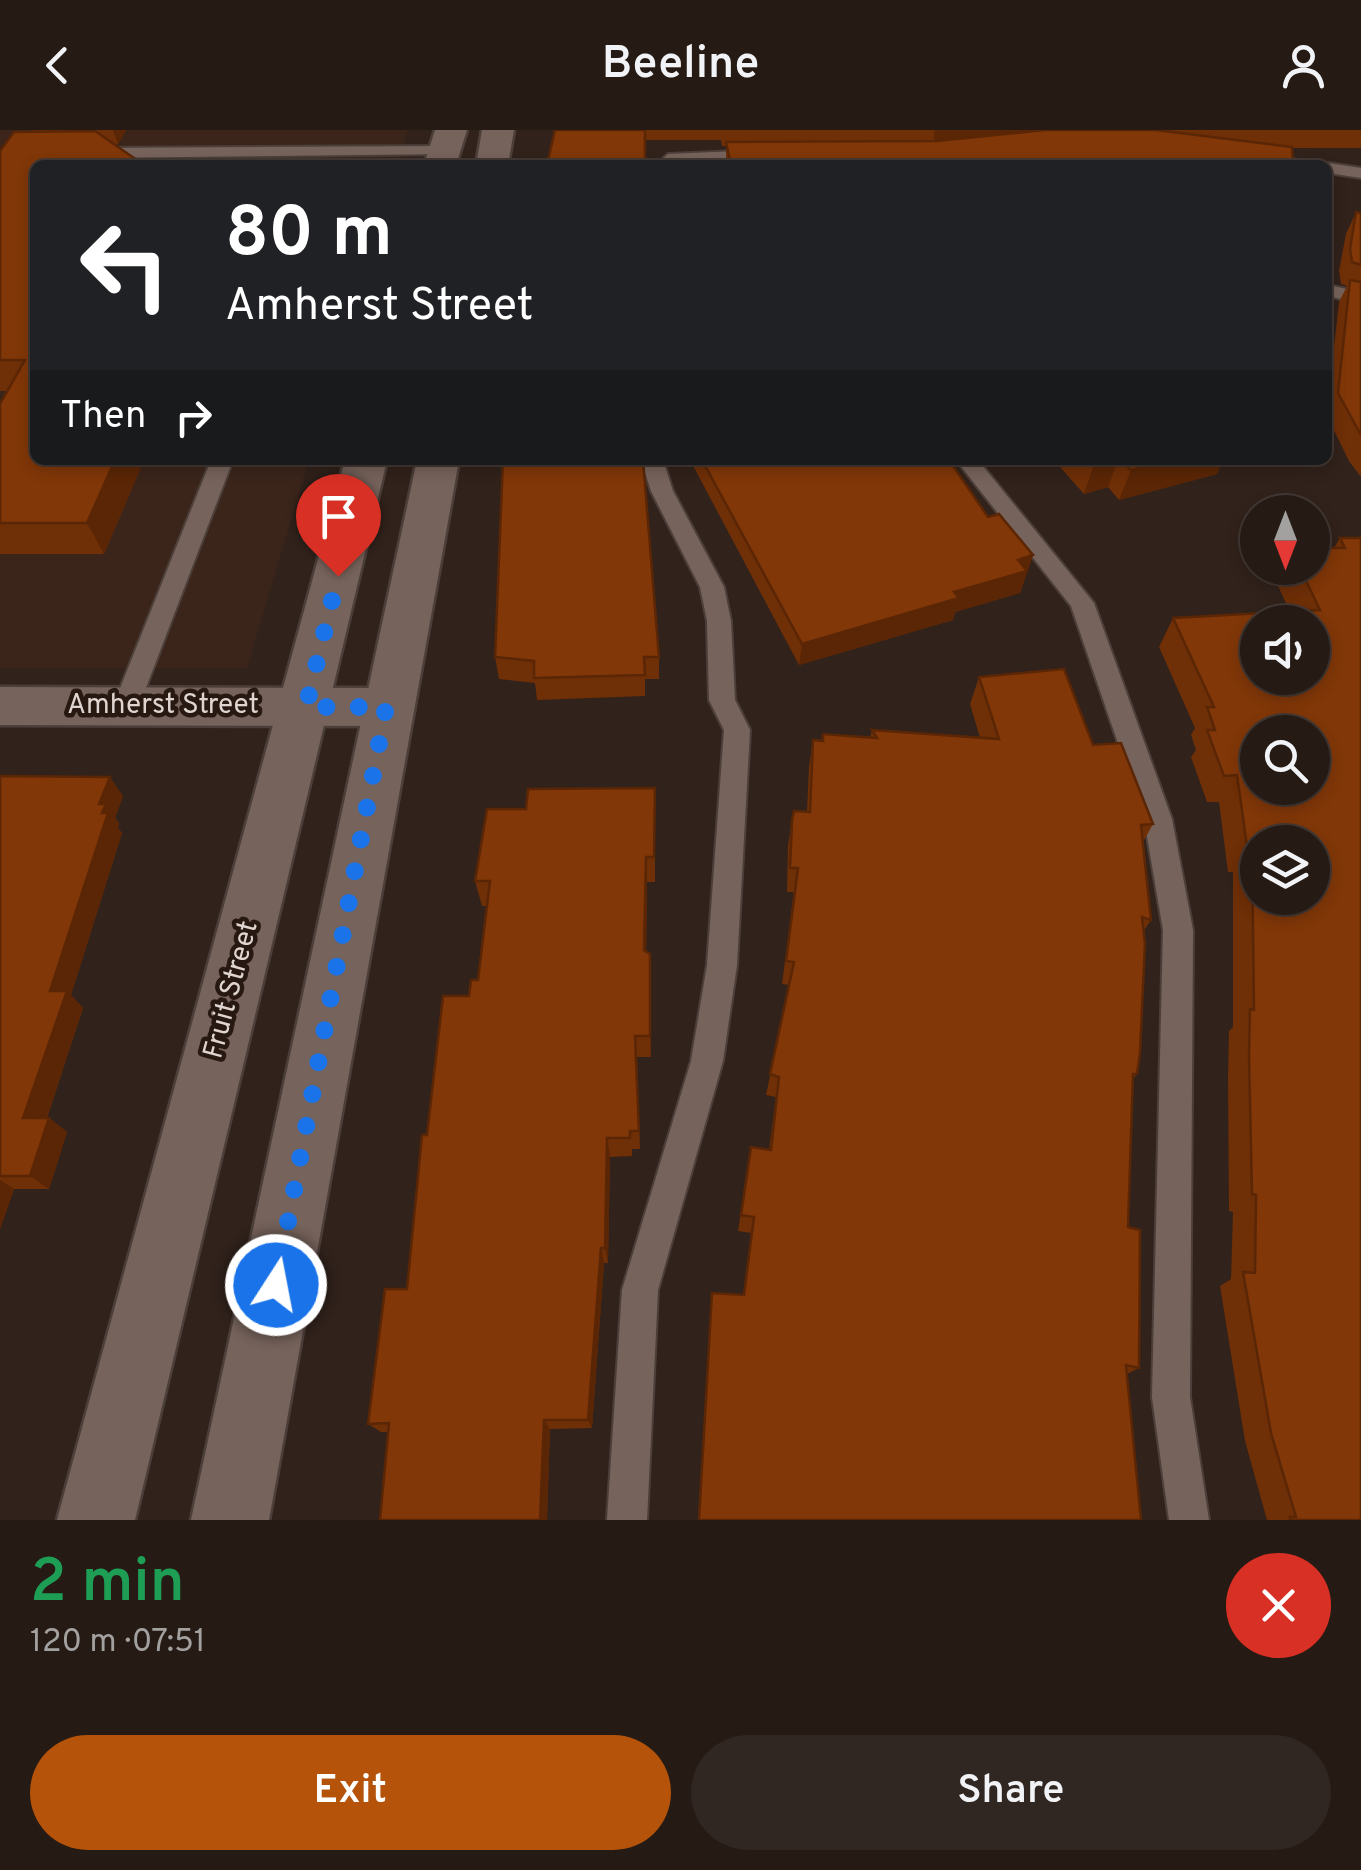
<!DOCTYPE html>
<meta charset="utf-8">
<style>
body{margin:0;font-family:Overpass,sans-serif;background:#312722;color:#f1f3f6;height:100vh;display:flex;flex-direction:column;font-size:38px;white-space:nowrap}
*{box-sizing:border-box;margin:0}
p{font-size:32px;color:#a3a1a0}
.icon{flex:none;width:55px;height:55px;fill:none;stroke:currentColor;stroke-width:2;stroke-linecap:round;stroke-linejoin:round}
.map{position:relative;height:1390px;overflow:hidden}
.sheet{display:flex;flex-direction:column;background:#251a14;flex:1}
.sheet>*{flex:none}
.hud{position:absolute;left:30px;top:30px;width:1302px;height:305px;border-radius:15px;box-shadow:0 5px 15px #0003,0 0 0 2px #423834;background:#202124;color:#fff;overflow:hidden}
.needle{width:65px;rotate:180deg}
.controls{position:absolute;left:1240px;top:365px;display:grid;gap:20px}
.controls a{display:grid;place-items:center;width:90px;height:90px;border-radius:50%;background:#251a14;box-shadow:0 5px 15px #0003,0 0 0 2px #423834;font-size:50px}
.pin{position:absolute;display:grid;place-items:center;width:85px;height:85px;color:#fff;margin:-102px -42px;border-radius:50% 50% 50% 0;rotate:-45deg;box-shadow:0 0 10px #0007}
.pin .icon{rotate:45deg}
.me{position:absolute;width:110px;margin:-55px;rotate:11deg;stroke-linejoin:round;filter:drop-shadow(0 0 8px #0008)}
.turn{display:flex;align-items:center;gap:35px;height:210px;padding:0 30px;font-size:45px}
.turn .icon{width:130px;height:130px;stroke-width:2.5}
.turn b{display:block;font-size:70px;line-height:85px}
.then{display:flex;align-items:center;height:95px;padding:0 30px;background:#0003;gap:20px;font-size:38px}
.round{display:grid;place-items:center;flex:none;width:105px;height:105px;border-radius:52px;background:#312722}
.head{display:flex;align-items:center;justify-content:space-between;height:170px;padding:0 30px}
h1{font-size:60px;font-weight:600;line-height:75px;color:#1e9e55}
.cta{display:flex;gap:20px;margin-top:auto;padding:20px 30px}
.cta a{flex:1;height:115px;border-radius:60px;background:#b45309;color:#fff;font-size:40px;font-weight:600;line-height:115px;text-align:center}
.cta a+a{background:#312722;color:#f1f3f6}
header{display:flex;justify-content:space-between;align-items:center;height:130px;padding:0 30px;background:#251a14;font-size:45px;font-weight:600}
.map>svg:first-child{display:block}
.built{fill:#3b251b}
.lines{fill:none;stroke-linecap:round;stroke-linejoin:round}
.service-casing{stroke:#4c3f3a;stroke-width:4}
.tertiary-casing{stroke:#4c3f3a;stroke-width:5}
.secondary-casing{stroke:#4c3f3a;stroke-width:5}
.service{fill:#76635b;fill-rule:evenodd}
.tertiary{fill:#76635b;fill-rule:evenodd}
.secondary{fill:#76635b;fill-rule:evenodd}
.wall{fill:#6f2f07}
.shaded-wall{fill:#5a2606}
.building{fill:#813708;stroke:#5a2606;stroke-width:2.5;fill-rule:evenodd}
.route{stroke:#1a73e8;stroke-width:18;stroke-dasharray:0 32.4}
.labels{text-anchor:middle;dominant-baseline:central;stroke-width:9;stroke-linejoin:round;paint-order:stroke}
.street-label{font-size:28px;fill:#dfd4cf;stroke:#271811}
</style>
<header><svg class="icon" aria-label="back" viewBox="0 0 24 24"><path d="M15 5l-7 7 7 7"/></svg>Beeline<svg class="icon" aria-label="person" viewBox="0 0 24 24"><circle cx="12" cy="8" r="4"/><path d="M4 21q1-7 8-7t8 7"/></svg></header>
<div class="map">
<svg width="1361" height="1390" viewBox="0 0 1361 1390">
<rect width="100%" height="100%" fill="#31221b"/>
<polygon class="built" points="0,0 408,0 397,35 35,35 35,330 309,330 247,538 0,538"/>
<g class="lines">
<defs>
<g id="service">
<polygon points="444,16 450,18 450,24 91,28 83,23 91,18"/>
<polygon points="762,20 770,25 768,28 656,35 668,24"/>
<polygon points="1258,21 1319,35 1252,29 1252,23"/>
<polygon points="1328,33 1361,38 1361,48 1328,43 1328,35 1322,35"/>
<polygon points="1328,155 1361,162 1361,174 1328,166"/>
<polygon points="211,330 233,330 139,576 126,586 117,583 113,576"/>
<polygon points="641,330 663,330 673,361 724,457 731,491 735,570 750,600 737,835 723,931 658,1160 647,1390 607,1390 622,1160 691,931 707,835 724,600 709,570 707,491 700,457 651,361"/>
<polygon points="956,330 978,330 1094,473 1172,689 1193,800 1190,1267 1209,1390 1169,1390 1152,1267 1163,800 1144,689 1071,476"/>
</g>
<polygon id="tertiary" points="0,557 387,558 405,563 412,577 405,591 387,596 0,595"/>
<g id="secondary">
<polygon points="435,0 467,0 456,35 424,35"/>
<polygon points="482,0 514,0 508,35 476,35"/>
<polygon points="345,330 387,330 135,1390 57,1390"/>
<polygon points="417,330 459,330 269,1390 191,1390"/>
</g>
</defs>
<use href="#service" class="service-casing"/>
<use href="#tertiary" class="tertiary-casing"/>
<use href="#secondary" class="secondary-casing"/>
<use href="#service" class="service"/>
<use href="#tertiary" class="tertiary"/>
<use href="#secondary" class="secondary"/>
</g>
<g class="wall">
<polygon points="33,0 126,0 118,14 35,35 35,330 144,330 104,424 0,424 0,274 7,261 0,261 0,21 34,2"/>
<polygon points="554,0 1361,0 1361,18 1292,18 1293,35 726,35 726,16 722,16 721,10 646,10 646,35 547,35"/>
<polygon points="1356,82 1361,83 1361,347 1349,331 1328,288 1328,272 1339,172 1347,156 1341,154 1339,141 1346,104"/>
<polygon points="690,330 949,330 988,387 1033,425 1020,463 955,482 953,490 799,535"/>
<polygon points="1054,330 1223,330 1217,344 1119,370 1108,357 1084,364"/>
<polygon points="1340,408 1361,408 1361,1390 1267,1390 1245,1311 1220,1156 1231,1149 1233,1082 1229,1081 1228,947 1229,901 1233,897 1233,742 1228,742 1219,672 1207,672 1191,627 1196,620 1191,605 1195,598 1159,517 1173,488 1290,482 1274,447 1280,438 1312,438 1334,418"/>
<polygon points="495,527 659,527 659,549 645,549 645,566 537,570 535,553 499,549"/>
<polygon points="979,547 1093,615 1153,694 1143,712 1151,790 1143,802 1137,944 1133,949 1128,1097 1139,1238 1127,1244 1141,1390 698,1390 712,1163 743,1165 751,1103 738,1101 751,1017 769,1020 776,967 766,965 789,855 782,854 794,762 787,762 788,716 792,690 807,682 809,637 813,610 822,611 823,604 870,608 872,600 980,608 970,574"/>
<polygon points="0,646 123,666 115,688 119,693 118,698 122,703 71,865 83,878 47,988 49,988 67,1002 49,1059 14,1059 0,1099"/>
<polygon points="655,658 655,752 647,752 646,821 650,824 651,927 637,927 640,1019 632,1019 632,1026 610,1027 608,1133 604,1133 592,1298 550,1299 547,1390 380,1390 388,1302 381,1302 368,1294 407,1159 427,1005 469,866 478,850 487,776 482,776 475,751 526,679"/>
</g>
<g class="shaded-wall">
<polygon points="113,0 126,0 118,14"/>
<polygon points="935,0 1041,0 1040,4 933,15"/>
<polygon points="115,330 144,330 104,424 87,393"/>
<polygon points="1110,330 1118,330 1108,357 1084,364 1094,334"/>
<polygon points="1169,330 1223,330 1217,344 1119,370 1131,340"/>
<polygon points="1033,425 1020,463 955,482 953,490 799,535 802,514 954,462 1018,430"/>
<polygon points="110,647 123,666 115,688 119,693 118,698 122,703 71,865 83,878 42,1002 23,988 50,861 102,683 99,674"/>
<polygon points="646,727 647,752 646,843 644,820"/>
<polygon points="650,824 651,846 651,927 650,906"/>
<polygon points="49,988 67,1002 49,1059 30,1046"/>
<polygon points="607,1008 610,1027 608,1133 605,1118"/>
<polygon points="0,1050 14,1059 0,1099"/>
<polygon points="601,1118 604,1133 592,1298 588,1290"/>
<polygon points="544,1290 550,1299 547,1390 540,1390"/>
</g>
<g class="building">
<polygon points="555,0 645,0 645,35 547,35"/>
<polygon points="1045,0 1156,0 1292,17 1293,35 731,35 726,12 937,11"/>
<polygon points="95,1 144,35 35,35 35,330 115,330 87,393 0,393 0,274 25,230 0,230 0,21 14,2"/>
<polygon points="1356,82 1361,83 1361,135 1352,132 1350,119"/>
<polygon points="1350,150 1361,152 1361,305 1338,263"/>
<polygon points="503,330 643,330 659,527 644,527 645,545 534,548 534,531 495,527"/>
<polygon points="702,330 949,330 988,387 999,384 1033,425 1018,430 1027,441 954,462 959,468 802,514"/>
<polygon points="1091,330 1110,330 1094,334"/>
<polygon points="1121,330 1169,330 1131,340"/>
<path d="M 1340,408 L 1361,408 L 1361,1390 L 1290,1390 L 1290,1387 L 1296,1387 L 1271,1303 L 1243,1142 L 1255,1143 L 1256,1065 L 1252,1064 L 1249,926 L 1250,879 L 1254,880 L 1252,717 L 1247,716 L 1237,645 L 1224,646 L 1207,600 L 1215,600 L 1207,577 L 1214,577 L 1173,488 L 1320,480 L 1300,438 L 1312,438 L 1312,418 L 1345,418 ZM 1258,492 L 1312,492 L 1312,548 L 1258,548 ZM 1258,602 L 1312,602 L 1312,658 L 1258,658 ZM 1258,712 L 1312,712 L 1312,768 L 1258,768 Z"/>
<polygon points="1064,539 1093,615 1121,613 1153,694 1141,695 1151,790 1142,787 1145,814 1140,923 1137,944 1133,944 1128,1097 1140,1100 1139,1238 1126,1235 1141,1390 699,1390 712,1163 744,1165 754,1087 741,1085 751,1017 771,1020 779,947 770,944 794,832 786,831 798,738 790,738 792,690 794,681 810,682 813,610 823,611 823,604 877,608 872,600 999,609 979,547"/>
<polygon points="0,646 110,647 99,674 106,674 102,683 108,683 50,861 67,861 23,988 49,988 30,1046 0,1046"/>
<polygon points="655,658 654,727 646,727 644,820 650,824 650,906 635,906 639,1001 630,1001 630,1008 607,1008 605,1118 601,1118 588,1290 544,1290 540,1390 380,1390 389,1293 368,1294 385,1159 407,1159 422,1005 427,1005 443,866 469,866 471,850 478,850 490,751 475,751 487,679 526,679 528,659"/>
</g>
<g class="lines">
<polyline class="route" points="276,1155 386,577 306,577 338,446"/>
</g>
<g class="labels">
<g class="street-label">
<text x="163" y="576">Amherst Street</text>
<text transform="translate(232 860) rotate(-75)">Fruit Street</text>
</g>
</g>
</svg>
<div class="controls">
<a><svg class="needle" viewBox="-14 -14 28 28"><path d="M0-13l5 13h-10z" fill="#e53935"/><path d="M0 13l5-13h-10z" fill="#a3a1a0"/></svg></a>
<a><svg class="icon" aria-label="sound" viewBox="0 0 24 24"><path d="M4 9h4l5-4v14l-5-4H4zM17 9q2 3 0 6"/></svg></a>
<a><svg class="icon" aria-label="search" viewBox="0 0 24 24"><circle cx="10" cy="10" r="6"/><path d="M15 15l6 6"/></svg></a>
<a><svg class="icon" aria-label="layers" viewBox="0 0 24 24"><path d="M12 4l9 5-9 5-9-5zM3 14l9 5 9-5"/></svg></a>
</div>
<div class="pin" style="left:338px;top:446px;background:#d93025"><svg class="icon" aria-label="arrive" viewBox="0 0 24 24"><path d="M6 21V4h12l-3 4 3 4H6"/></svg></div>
<svg class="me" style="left:276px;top:1155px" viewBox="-20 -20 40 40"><circle r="17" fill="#1a73e8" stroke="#fff" stroke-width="3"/><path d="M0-11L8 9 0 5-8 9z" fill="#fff"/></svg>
<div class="hud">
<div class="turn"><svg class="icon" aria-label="left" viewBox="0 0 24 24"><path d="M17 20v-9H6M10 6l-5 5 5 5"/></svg><div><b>80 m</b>Amherst Street</div></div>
<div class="then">Then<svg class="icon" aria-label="right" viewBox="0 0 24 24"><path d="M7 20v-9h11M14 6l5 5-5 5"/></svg></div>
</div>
</div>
<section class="sheet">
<div class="head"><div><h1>2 min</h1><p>120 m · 07:51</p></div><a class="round" style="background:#d93025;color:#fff"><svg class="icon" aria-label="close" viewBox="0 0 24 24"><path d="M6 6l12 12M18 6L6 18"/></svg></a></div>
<div class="cta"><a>Exit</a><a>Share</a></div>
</section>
